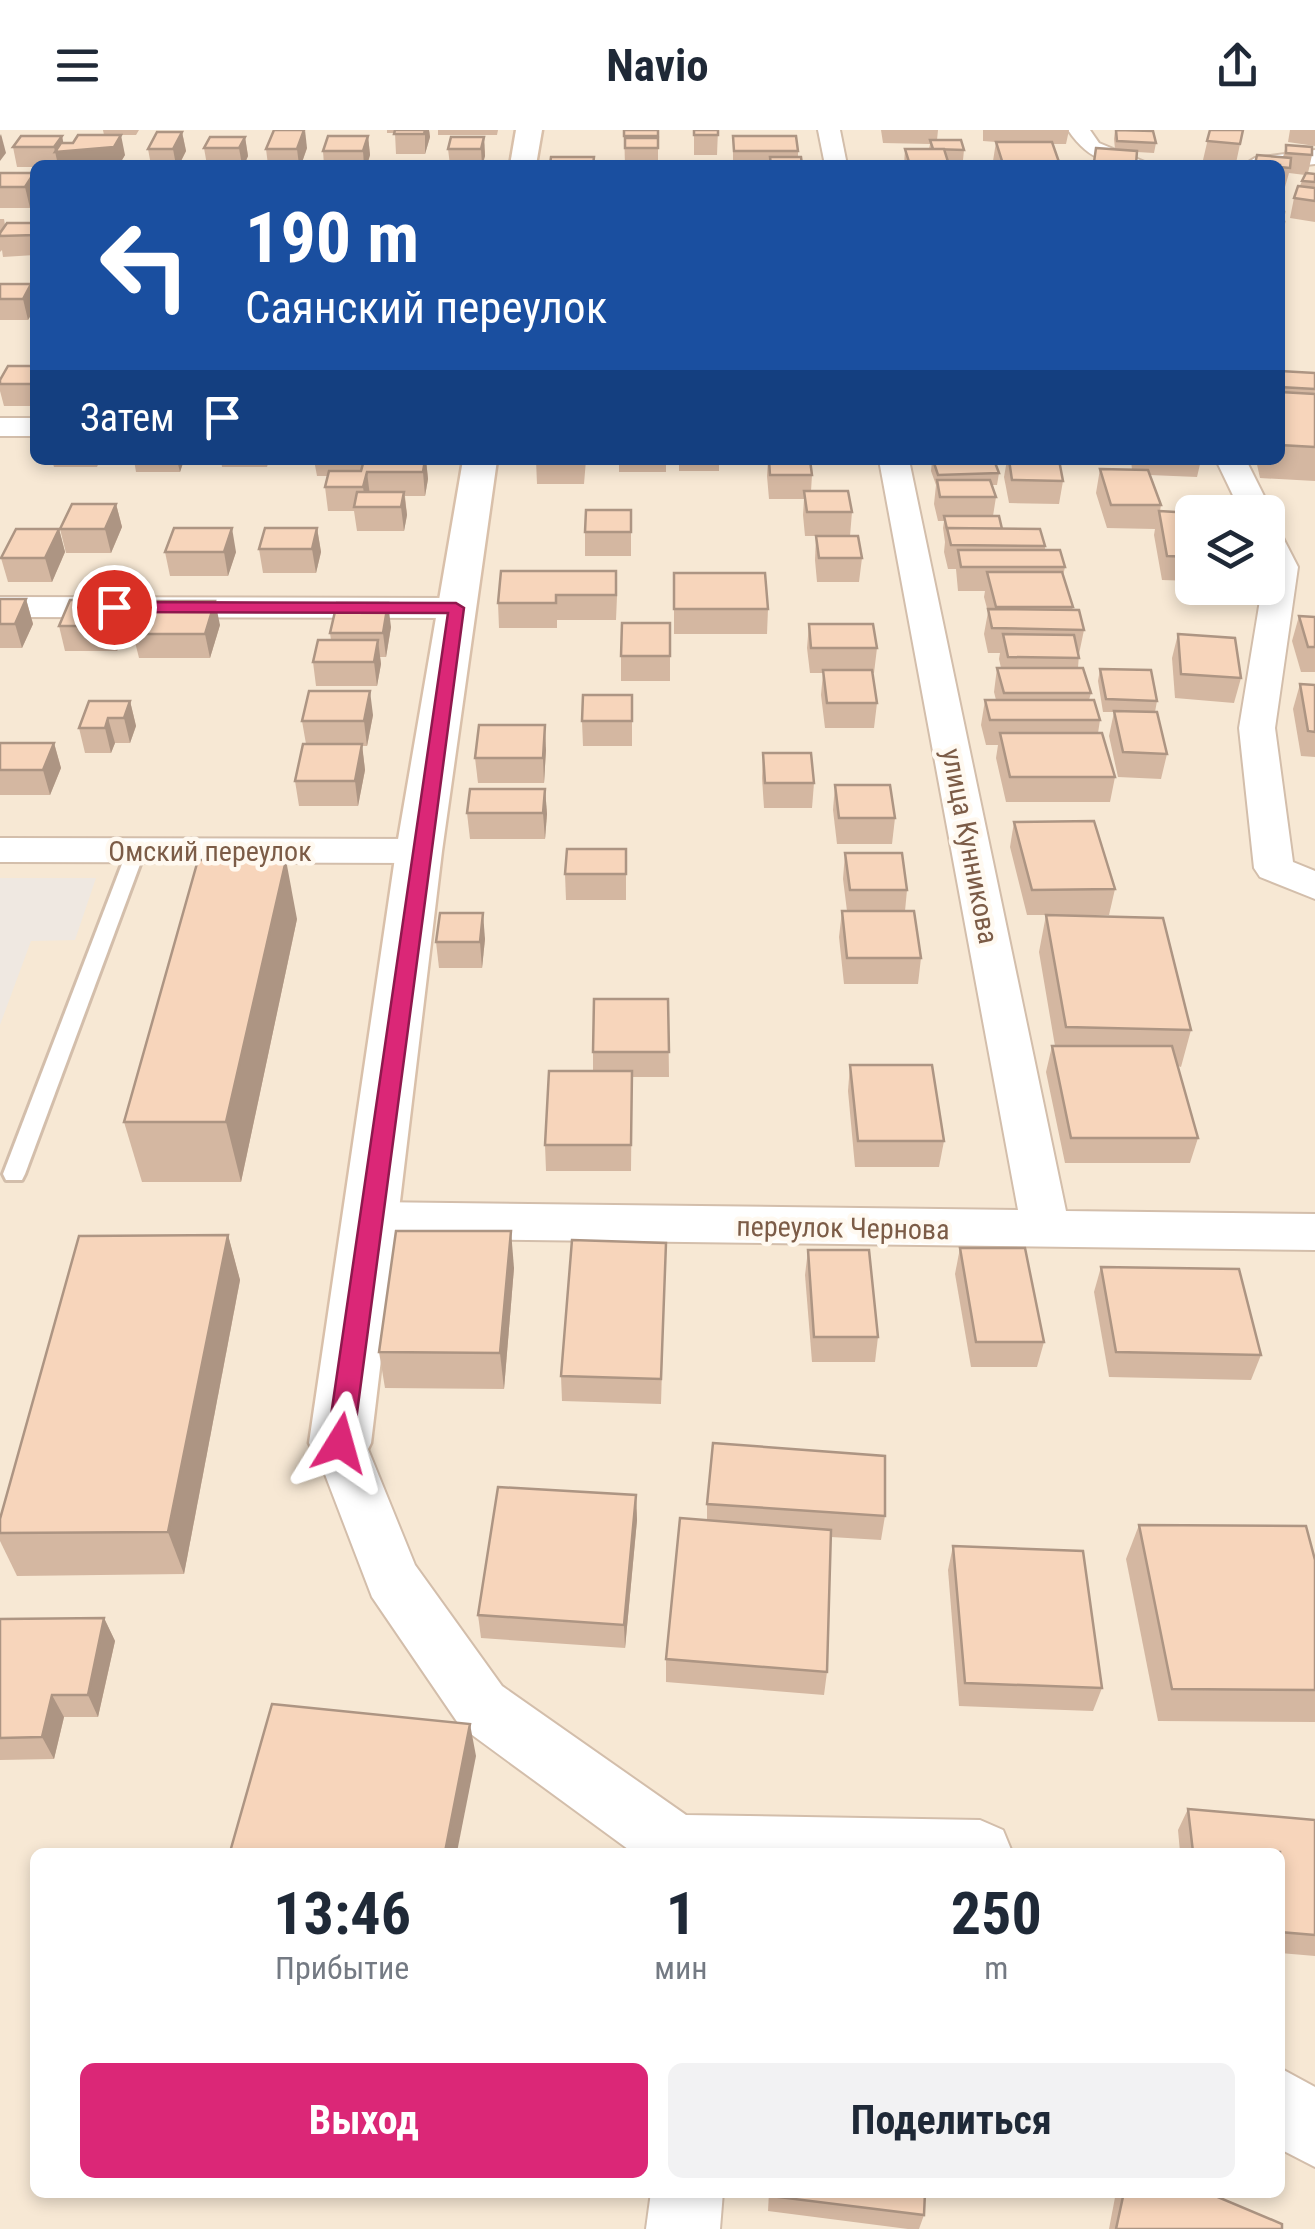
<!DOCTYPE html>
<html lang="ru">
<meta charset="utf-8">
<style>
body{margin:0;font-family:"Roboto Condensed",sans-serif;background:#f2f2f3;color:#1f2937;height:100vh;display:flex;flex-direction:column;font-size:38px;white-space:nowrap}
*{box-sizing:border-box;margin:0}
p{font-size:32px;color:#747a83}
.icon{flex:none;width:55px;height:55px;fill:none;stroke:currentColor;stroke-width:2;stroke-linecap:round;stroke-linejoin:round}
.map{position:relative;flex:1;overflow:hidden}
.drawer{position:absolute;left:30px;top:1718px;width:1255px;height:350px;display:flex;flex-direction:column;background:#fff;border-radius:15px;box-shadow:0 5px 15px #0003}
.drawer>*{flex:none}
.guide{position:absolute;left:30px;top:30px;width:1255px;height:305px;border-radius:15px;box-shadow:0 5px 15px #0003;background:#1a4fa0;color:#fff;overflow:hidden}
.controls{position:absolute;left:1175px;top:365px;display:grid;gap:20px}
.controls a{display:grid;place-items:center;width:110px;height:110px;border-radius:15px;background:#fff;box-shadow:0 5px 15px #0003;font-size:50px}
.pin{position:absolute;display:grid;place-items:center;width:85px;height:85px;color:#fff;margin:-42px;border:5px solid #fff;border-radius:50%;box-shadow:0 2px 10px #0007}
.me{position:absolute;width:110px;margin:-55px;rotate:8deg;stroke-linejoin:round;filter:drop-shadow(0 0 8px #0008)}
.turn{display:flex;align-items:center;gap:35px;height:210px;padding:0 50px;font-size:45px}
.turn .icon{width:130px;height:130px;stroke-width:2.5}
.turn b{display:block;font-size:70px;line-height:85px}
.then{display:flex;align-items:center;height:95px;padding:0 50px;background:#0003;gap:20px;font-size:38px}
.eta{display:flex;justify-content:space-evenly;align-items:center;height:170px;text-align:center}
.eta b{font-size:60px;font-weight:700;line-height:70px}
.primary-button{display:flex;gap:20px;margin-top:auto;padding:20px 50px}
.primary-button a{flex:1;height:115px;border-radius:15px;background:#db2777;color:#fff;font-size:40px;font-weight:700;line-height:115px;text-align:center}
.primary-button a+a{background:#f2f2f3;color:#1f2937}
header{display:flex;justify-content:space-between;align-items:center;height:130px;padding:0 50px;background:#fff;font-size:45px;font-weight:700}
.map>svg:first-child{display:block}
.residential{fill:#f7e8d4;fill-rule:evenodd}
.industrial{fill:#efe8e1}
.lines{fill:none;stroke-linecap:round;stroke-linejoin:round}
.lane-casing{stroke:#d3beab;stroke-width:6}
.street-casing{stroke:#d3beab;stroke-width:4}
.secondary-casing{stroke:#d9c0aa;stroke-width:5}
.lane{fill:#fff;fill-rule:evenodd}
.street{fill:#fff;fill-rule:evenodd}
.secondary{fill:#fff;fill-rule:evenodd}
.wall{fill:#d4b7a1}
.shaded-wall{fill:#ad9583}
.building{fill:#f7d5bb;stroke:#ad9583;stroke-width:2.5}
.route{fill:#db2777;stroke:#8e194d;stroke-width:2.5}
.labels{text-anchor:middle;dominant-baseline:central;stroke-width:9;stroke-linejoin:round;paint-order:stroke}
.street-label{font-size:28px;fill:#7c5c47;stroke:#fff9f0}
</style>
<header><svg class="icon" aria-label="menu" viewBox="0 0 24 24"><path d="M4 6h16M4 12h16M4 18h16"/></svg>Navio<svg class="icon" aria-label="share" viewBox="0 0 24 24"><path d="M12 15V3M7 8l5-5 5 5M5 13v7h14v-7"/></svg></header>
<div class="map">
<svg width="1315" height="2099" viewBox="0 0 1315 2099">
<rect width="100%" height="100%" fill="#fff6e7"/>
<path class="residential" d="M 0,0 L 1315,0 L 1315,2099 L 0,2099 ZM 35,35 L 1280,35 L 1280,330 L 35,330 ZM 1192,382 L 1268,382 L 1268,458 L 1192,458 ZM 35,1722 L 1280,1722 L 1280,2062 L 35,2062 Z"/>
<polygon class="industrial" points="0,748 96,748 75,810 31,811 0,895"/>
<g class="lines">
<defs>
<polygon id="lane" points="136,715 145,721 25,1044 22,1050 6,1050 3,1044 127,721"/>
<g id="street">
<polygon points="818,0 840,0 847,35 825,35"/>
<path d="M 1068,0 L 1090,0 L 1099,13 L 1152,35 C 1113,35 1091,34 1068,0 Z"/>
<polygon points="1315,20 1315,34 1280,38 1244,35 1255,28"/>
<rect x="0" y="288" width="35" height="18"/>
<polygon points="879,330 909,330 1066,1081 1315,1084 1315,1120 371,1108 354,1103 347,1090 354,1077 371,1072 1018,1080"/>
<polygon points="1216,330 1246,330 1272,382 1268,388 1268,382 1241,382"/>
<polygon points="1268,397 1279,400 1298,437 1275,598 1293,732 1315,741 1315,769 1260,747 1254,738 1239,598 1262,458 1268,458"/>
<polygon points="0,467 456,468 468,471 473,478 468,485 456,488 0,487"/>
<polygon points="0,708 419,709 433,713 439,721 433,729 419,733 0,732"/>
<polygon points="340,1291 359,1297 415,1435 502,1556 686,1685 980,1690 1003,1700 1012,1722 632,1722 460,1596 372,1467 313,1313 321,1297"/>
<polygon points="1280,1938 1315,1957 1315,2037 1280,2019"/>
<polygon points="651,2062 723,2062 720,2099 646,2099"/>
</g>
<g id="secondary">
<polygon points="516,0 542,0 536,35 510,35"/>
<polygon points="463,330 497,330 442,721 371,1313 362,1331 340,1339 318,1331 309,1313 396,721"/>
</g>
</defs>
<use href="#lane" class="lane-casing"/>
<use href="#street" class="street-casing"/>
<use href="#secondary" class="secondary-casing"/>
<use href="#lane" class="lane"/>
<use href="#street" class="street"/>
<use href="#secondary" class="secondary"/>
</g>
<g class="wall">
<polygon points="103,0 139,0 136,5 104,5"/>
<polygon points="387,0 429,0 430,7 425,24 396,24 395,3 387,3"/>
<polygon points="438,0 498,0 497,5 438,5"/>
<polygon points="624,0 658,0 658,35 625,35"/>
<polygon points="694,0 718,0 717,25 694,25"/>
<polygon points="881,0 938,0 937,10 964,20 963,30 948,30 949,35 904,35 905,19 929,19 930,14 883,13"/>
<polygon points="983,0 1069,0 1066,14 1053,14 1059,32 1059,35 994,35 993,31 996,12 983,11"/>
<polygon points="1115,0 1156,13 1154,23 1137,22 1136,35 1093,35 1096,18 1115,19 1114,9"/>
<polygon points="1210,0 1243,0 1236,33 1203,30"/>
<polygon points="1290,0 1315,0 1315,16 1288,12"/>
<polygon points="182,2 186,21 179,35 151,35 148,19"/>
<polygon points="62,6 63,13 125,25 119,35 35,35 35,37 17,37 13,17"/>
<polygon points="368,6 370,25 367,35 324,35 323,21"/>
<polygon points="733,6 798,21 798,27 802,35 733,35"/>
<polygon points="245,7 248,26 244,35 207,35 204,18"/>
<polygon points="484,7 485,26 483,35 450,35 448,19"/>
<polygon points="1286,15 1312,25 1308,43 1315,44 1315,92 1290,88 1294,68 1305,45 1289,43 1285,57 1280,57 1280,35 1255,35 1257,25 1283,27"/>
<polygon points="307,18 301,35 268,35 266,19"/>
<polygon points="0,43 34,43 35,69 30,78 0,78"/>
<polygon points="0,89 4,89 5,95 35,93 35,125 3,127 2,120 0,122"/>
<polygon points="0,154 35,170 35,178 28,190 0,190"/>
<polygon points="35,236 35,276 4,276 0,261 0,250"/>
<polygon points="1280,241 1315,243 1315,351 1260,348 1256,330 1280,330"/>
<polygon points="52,330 100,330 97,337 54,337"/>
<polygon points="134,330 184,330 180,342 136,342"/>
<polygon points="221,330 269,330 267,337 222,337"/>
<polygon points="314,330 426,330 428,349 425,366 405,366 407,385 404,401 357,401 354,381 328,381 325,357 328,346 317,346"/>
<polygon points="536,330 586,330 584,354 537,354"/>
<rect x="619" y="330" width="47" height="12"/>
<rect x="679" y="330" width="40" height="11"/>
<polygon points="768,330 810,330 812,345 811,361 852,382 850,406 805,406 803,385 804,369 769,369 767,346"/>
<polygon points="925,330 994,330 999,343 997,355 992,355 996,367 993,386 1002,399 1045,416 1045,420 1065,437 1063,446 1073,477 1072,480 1084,500 1079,524 1078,538 1091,563 1089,570 1100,590 1098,603 1115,647 1110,672 1006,672 996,628 998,615 986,615 981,595 985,570 996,570 994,562 997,538 1001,538 999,529 1000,523 988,523 984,504 988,482 984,467 985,461 958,461 956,439 948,439 944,422 945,412 943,398 944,391 938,391 934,374 936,355 931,341 932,331"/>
<polygon points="1007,330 1059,330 1063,351 1059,374 1009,373 1004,347"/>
<polygon points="1131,330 1201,330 1197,347 1150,345 1161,375 1160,381 1192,383 1192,451 1162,450 1154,405 1155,399 1107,398 1096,363 1100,339 1132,340"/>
<polygon points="116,374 122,397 111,423 66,423 60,399"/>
<polygon points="631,380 631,426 585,426 585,402"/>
<polygon points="317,398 321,422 316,443 263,443 259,419"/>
<polygon points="59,399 65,422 52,452 8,452 1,428"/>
<polygon points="816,406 862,428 859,452 817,452 815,430"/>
<polygon points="165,422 236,422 228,446 170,446"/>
<polygon points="501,441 617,466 616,490 557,490 557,498 499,498 498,473"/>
<polygon points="674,443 768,479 767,504 674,504"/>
<polygon points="0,469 26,469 33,494 22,518 0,518"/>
<polygon points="121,470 127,495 117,521 65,521 59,496"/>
<polygon points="1299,486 1315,487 1315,542 1301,542 1292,511"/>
<polygon points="670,493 670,551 621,551 621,526"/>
<polygon points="809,494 877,518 874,543 872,543 877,573 874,598 825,598 821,565 823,543 810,543 807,518"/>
<polygon points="220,495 210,528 139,528 133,504"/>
<polygon points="391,497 386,527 380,527 381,534 377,556 316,556 313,532 331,510 330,503"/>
<polygon points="1178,504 1241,548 1234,573 1175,568 1172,528"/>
<polygon points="1100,539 1157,571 1155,582 1167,624 1161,649 1118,647 1109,606 1114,582 1103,582 1098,551"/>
<polygon points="1300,554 1315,555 1315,627 1301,626 1293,579"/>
<polygon points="632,565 632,616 583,616 582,591"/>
<polygon points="130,571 136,596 130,613 115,613 111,623 85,623 79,598"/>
<polygon points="373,585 367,616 362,616 365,640 358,676 299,676 295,651 306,614 302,591"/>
<polygon points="0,613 54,613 61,638 50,665 0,665"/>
<polygon points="546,620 544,653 478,653 475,628"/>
<polygon points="763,623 814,653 812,678 764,678 762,648"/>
<polygon points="835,655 895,688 892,714 837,714 833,680"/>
<polygon points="545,659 547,684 545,709 470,709 467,683"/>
<polygon points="1014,692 1115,759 1109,785 1027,785 1010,717"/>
<polygon points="626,719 626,770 566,770 565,744"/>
<polygon points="845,723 907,760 905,781 921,828 918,854 844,854 839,807 842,781 847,781 843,749"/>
<polygon points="1046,785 1191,900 1181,937 1178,936 1198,1008 1190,1033 1065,1033 1046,942 1052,916 1055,916 1039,822"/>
<polygon points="297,789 241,1052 142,1052 124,992"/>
<polygon points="485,809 482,838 439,838 436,812"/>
<polygon points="668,869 669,947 632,947 631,1041 546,1041 545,1015 593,941 593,922"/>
<polygon points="850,935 944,1011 939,1037 855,1037 848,961"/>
<polygon points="228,1105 240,1150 184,1444 17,1446 0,1411 0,1389"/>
<polygon points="960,1118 1044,1212 1037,1237 971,1237 955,1144"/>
<polygon points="808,1120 878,1207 875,1232 812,1232 805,1145"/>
<polygon points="1101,1137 1261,1225 1251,1250 1109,1247 1094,1162"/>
<polygon points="514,1138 504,1259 385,1258 379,1222"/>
<polygon points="665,1138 661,1274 562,1271 561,1246"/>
<polygon points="636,1365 637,1390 625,1518 481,1508 478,1485"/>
<polygon points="707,1374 885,1386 881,1410 831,1407 827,1542 824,1565 666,1552 666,1529 707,1390"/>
<polygon points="1139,1395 1315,1430 1315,1592 1158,1591 1126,1429"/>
<polygon points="953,1416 1102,1558 1093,1581 959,1576 948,1440"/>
<polygon points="104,1488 115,1511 98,1587 64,1587 54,1629 0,1630 0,1489"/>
<polygon points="1188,1679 1315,1690 1315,1826 1280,1823 1280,1722 1180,1722 1178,1700"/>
<polygon points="769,2062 925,2062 924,2085 919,2099 908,2099 768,2081"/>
<polygon points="1116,2062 1206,2062 1282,2099 1109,2099"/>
</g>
<g class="shaded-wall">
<polygon points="305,0 307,18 301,35 299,35 297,19"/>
<polygon points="425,0 429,0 430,7 425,24"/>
<polygon points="182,2 186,21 179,35 176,35 173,19"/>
<polygon points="1,4 6,23 0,31 0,6"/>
<polygon points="121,5 125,25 119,35 58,35 54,17 62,6 65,21"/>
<polygon points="368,6 370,25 367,35 364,35 363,21"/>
<polygon points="245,7 248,26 244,35 242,35 239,18"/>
<polygon points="484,7 485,26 482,35 481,19"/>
<polygon points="34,43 35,69 30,78 25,57"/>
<polygon points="31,154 35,170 35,178 28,190 23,169"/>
<polygon points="177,330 184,330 180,342"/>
<polygon points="425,330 426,330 428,349 425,366 423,342"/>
<polygon points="367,342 370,366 366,377 363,357"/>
<polygon points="404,362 407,385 404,401 401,377"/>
<polygon points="116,374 122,397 111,423 105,399"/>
<polygon points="232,398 236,422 228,446 224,422"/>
<polygon points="317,398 321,422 316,443 312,419"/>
<polygon points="59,399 65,422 52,452 45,428"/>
<polygon points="26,469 33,494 22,518 15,494"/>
<polygon points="121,470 127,495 117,521 111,496"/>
<polygon points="215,471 220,495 210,528 205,504"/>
<polygon points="388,473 391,497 386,527 383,503"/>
<polygon points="378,510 381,534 377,556 374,532"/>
<polygon points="370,561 373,585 367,616 364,591"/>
<polygon points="130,571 136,596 130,613 124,588"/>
<polygon points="108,588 115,613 111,623 105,598"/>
<polygon points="545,595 546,620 544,653 543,628"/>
<polygon points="54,613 61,638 50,665 43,640"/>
<polygon points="362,614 365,640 358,676 355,651"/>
<polygon points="545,659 547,684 545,709 543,683"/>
<polygon points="286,730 297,789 241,1052 226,992"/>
<polygon points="483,783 485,809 482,838 480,812"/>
<polygon points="511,1101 514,1138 504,1259 500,1223"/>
<polygon points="228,1105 240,1150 184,1444 168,1402"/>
<polygon points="636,1365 637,1390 625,1518 624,1495"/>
<polygon points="104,1488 115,1511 98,1587 88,1565"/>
<polygon points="52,1565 64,1587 54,1629 42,1607"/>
<polygon points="470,1594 476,1626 457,1722 445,1722"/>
</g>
<g class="building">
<polygon points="274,0 304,0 297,19 266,19"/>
<polygon points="395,0 425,0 424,4 394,4"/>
<rect x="624" y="0" width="34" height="6"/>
<rect x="694" y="0" width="24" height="5"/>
<polygon points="1116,0 1153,1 1156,13 1117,11"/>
<polygon points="1210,0 1243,0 1240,14 1207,11"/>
<polygon points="157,2 182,2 173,19 148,19"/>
<polygon points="78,5 121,5 114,17 55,22 61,13 73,13"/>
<polygon points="21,6 62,6 54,17 13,17"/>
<polygon points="328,6 368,6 363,21 323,21"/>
<polygon points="733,6 796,6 798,21 734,21"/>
<polygon points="210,7 245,7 239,18 204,18"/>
<polygon points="451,7 484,7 481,19 448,19"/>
<rect x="625" y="8" width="33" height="10"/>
<polygon points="930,10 961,10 964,20 933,19"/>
<polygon points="996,12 1052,12 1059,32 1002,31"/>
<polygon points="1286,15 1312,17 1312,25 1286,23"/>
<polygon points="1096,18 1137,21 1136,35 1094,32"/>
<polygon points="905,19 944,19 949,35 910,35"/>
<polygon points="1257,25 1291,28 1290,38 1280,37 1280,35 1255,34"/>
<polygon points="551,27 594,27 593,35 550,35"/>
<polygon points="770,27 801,27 802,35 771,35"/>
<polygon points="0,43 34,43 25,57 0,57"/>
<polygon points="1306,43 1315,44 1315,52 1302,51"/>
<polygon points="1298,56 1315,58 1315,71 1294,68"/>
<polygon points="1280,82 1284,82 1283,92 1280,92"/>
<polygon points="1280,92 1284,92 1282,107 1280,107"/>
<polygon points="7,93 35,93 35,105 0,106 0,103"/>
<polygon points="0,154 31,154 23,169 0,169"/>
<polygon points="8,236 35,236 35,254 0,254 0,250"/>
<polygon points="1280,241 1315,243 1315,259 1280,257"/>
<polygon points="1280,262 1315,264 1315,317 1280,315"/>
<polygon points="364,330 425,330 423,342 367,342 363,357 325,357 329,341 361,341"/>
<polygon points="769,330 810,330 812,345 770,345"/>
<polygon points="933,330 994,330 999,343 938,345"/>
<polygon points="1009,330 1059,330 1063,351 1012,350"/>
<polygon points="1100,339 1148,340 1161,375 1111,375"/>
<polygon points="937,350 990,350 996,367 940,367"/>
<polygon points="804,361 848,361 852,382 807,382"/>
<polygon points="357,362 404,362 401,377 354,377"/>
<polygon points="72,374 116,374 105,399 60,399"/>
<polygon points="586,380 631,380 631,402 585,402"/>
<polygon points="1159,381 1192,383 1192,427 1167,426"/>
<polygon points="944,386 999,386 1002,399 947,399"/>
<polygon points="174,398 232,398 224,422 165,422"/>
<polygon points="265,398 317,398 312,419 259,419"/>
<polygon points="947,398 1040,399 1045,416 951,415"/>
<polygon points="16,399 59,399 45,428 1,428"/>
<polygon points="816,406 858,406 862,428 819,428"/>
<polygon points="958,420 1060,420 1065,437 961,437"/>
<polygon points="501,441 616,441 616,465 556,465 556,473 498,473"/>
<polygon points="987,442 1062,442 1073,477 996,477"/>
<polygon points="674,443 765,443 768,479 674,479"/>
<polygon points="0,469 26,469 15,494 0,494"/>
<polygon points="70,470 121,470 111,496 59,496"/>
<polygon points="146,471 215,471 205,504 133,504"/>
<polygon points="337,473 388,473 383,503 330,503"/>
<polygon points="988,479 1079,480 1084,500 992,498"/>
<polygon points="1299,486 1315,487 1315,517 1308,517"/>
<polygon points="622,493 670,493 670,526 621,526"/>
<polygon points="809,494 873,494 877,518 811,518"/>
<polygon points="1003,504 1074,505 1079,528 1008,527"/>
<polygon points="1178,504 1235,508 1241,548 1181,544"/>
<polygon points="318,510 378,510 374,532 313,532"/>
<polygon points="997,538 1083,538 1091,563 1004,563"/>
<polygon points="1100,539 1151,540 1157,571 1106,569"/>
<polygon points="823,540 872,540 877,573 827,573"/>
<polygon points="1300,554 1315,555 1315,602 1308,601"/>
<polygon points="309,561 370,561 364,591 302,591"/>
<polygon points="583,565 632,565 632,591 582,591"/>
<polygon points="985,570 1094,570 1100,590 990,590"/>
<polygon points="89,571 130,571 124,588 108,588 105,598 79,598"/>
<polygon points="1114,581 1157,582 1167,624 1123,622"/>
<polygon points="479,595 545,595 543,628 475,628"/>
<polygon points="1000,603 1102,603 1115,647 1010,647"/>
<polygon points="0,613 54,613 43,640 0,640"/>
<polygon points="303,614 362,614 355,651 295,651"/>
<polygon points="763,623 811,623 814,653 765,653"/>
<polygon points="835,655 890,655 895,688 839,688"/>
<polygon points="470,659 545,659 543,683 467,683"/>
<polygon points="1094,691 1115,759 1032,760 1014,692"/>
<polygon points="567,719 626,719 626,744 565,744"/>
<polygon points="845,723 902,723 907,760 850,760"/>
<polygon points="198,730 286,730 226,992 124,992"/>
<polygon points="842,781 914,781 921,828 847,828"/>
<polygon points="440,783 483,783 480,812 436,812"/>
<polygon points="1046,785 1163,788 1191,900 1066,897"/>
<polygon points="594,869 668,869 669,922 593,922"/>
<polygon points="1052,916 1172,916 1198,1008 1071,1008"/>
<polygon points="850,935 932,935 944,1011 858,1011"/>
<polygon points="549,941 632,941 631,1015 545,1015"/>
<polygon points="396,1101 511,1101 500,1223 379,1222"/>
<polygon points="228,1105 168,1402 0,1403 0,1389 79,1106"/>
<polygon points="572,1110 666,1113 661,1249 561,1246"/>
<polygon points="960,1118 1025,1118 1044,1212 976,1212"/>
<polygon points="808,1120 869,1120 878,1207 814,1207"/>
<polygon points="1101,1137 1239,1139 1261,1225 1116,1222"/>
<polygon points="713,1313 885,1326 885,1386 707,1374"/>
<polygon points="498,1357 636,1365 624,1495 478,1485"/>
<polygon points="680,1388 831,1400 827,1542 666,1529"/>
<polygon points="1139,1395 1306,1396 1315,1430 1315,1560 1172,1559"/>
<polygon points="953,1416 1083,1421 1102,1558 965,1553"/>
<polygon points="104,1488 88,1565 52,1565 42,1607 0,1608 0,1489"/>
<polygon points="272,1574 470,1594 445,1722 230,1722"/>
<polygon points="1188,1679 1315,1690 1315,1805 1280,1802 1280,1722 1193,1722"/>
<polygon points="770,2062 925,2062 924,2085 770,2066"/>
<polygon points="1124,2062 1206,2062 1282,2094 1282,2099 1116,2099"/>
</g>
<polygon class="route" points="456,473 464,478 353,1313 340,1323 327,1313 448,483 114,482 106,477 114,472"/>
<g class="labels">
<g class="street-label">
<text transform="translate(970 716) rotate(79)">улица Кунникова</text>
<text x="210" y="721">Омский переулок</text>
<text transform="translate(843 1098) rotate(1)">переулок Чернова</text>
</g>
</g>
</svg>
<div class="controls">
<a><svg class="icon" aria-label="layers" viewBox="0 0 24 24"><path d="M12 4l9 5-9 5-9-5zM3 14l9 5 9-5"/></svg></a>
</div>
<div class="pin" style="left:114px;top:477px;background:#d93025"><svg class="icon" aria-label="arrive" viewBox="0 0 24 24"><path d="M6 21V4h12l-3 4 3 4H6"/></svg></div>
<svg class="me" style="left:340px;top:1313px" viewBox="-20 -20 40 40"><path d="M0-17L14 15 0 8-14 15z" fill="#db2777" stroke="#fff" stroke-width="4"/></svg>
<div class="guide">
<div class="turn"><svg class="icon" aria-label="left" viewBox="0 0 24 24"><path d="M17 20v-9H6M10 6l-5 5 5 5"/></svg><div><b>190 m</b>Саянский переулок</div></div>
<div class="then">Затем<svg class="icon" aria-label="arrive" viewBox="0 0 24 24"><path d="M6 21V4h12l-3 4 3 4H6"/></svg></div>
</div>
<section class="drawer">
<div class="eta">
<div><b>13:46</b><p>Прибытие</p></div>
<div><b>1</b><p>мин</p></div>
<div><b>250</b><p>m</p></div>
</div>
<div class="primary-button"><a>Выход</a><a>Поделиться</a></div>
</section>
</div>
